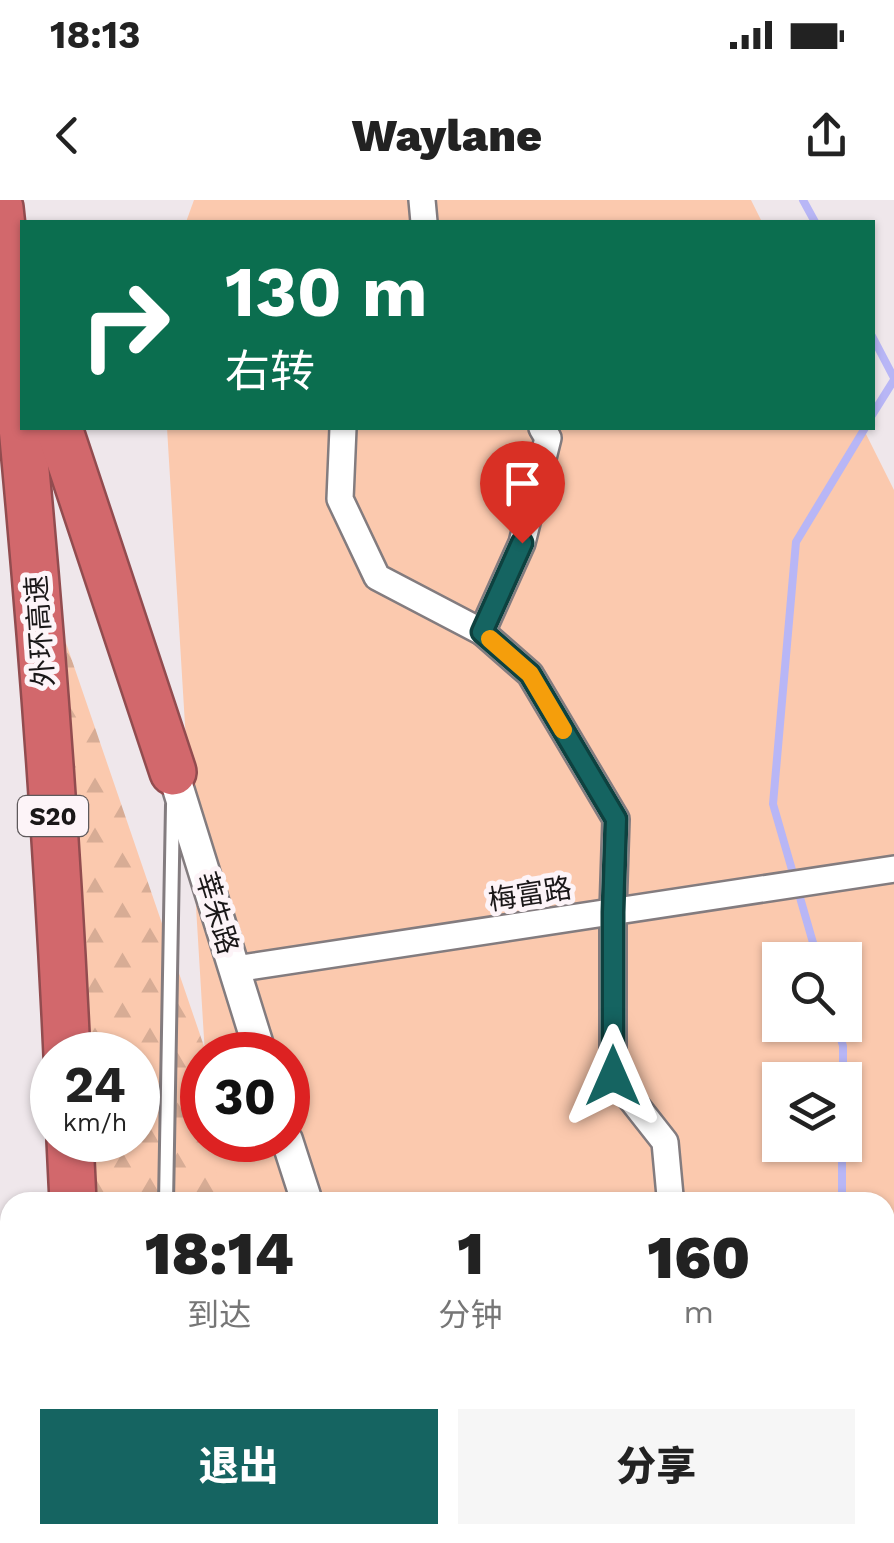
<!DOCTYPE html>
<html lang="zh">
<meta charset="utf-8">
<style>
body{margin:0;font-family:"Work Sans","Noto Sans SC",sans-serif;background:#f6f6f6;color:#222;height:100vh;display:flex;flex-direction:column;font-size:38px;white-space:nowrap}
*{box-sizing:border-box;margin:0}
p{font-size:32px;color:#767676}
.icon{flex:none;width:55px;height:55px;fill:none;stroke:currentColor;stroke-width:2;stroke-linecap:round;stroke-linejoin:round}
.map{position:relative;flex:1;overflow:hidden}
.side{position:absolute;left:0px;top:992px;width:895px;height:352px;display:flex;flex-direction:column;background:#fff;border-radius:30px 30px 0 0;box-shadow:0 2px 8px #0004}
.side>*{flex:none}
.banner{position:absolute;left:20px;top:20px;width:855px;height:210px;border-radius:0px;box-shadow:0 2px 8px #0004;background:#0b6e4f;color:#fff;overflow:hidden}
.buttons{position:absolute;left:762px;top:742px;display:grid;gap:20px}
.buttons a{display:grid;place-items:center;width:100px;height:100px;border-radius:0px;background:#fff;box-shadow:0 2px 8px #0004;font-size:50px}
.speed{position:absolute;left:30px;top:832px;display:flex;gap:20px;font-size:50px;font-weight:700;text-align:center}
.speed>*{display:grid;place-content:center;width:130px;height:130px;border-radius:50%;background:#fff;box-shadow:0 2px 8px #0004;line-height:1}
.speed small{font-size:25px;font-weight:400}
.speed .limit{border:15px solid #d22;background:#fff;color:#111}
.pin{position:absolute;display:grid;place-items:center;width:85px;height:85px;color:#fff;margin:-102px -42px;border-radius:50% 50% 50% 0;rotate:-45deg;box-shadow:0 0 10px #0007}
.pin .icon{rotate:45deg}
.me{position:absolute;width:110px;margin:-55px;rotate:0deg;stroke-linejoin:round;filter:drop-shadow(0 0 8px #0008)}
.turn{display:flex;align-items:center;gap:35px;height:210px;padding:0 40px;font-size:45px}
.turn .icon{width:130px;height:130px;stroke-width:2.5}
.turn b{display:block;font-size:70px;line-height:85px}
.eta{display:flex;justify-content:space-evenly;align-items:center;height:170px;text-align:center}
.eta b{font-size:60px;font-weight:800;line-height:70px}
.cta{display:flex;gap:20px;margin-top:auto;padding:20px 40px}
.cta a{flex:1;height:115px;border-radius:0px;background:#156461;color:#fff;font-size:40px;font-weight:800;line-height:115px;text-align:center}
.cta a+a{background:#f6f6f6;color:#222}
.status{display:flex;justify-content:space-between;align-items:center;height:70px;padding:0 50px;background:#fff;direction:ltr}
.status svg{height:28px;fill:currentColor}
header{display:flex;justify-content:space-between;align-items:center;height:130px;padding:0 40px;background:#fff;font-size:45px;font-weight:800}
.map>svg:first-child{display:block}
.forest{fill:url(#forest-firs)}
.green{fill:#fbc9ae;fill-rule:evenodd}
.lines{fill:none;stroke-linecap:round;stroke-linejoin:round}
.stream{stroke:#b8b6f6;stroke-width:8}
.service-casing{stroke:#837c7f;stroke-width:18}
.minor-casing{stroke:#837c7f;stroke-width:30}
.tertiary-casing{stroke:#837c7f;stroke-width:35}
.motorway-casing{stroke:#924c4f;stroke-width:50}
.service{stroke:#fff;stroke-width:12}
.minor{stroke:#fff;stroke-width:25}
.tertiary{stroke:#fff;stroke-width:30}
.motorway{stroke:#d2686c;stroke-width:45}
.route-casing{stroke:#0e413f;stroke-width:25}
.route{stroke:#156461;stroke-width:18}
.slow{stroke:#f59e0b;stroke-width:18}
.labels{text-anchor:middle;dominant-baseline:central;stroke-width:10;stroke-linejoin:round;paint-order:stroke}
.shield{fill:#fdf4f8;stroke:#5e595b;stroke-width:2.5}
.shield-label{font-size:25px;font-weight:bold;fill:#1a1718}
.street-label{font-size:28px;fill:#1a1718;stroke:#fdf4f8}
</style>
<div class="status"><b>18:13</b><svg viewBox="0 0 49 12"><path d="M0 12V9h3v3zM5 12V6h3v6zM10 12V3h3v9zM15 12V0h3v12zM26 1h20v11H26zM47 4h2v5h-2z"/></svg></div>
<header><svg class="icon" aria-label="back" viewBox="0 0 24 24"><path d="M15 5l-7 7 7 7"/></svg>Waylane<svg class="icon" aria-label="share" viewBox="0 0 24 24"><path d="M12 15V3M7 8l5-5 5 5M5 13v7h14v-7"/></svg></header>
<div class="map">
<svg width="894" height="1343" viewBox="0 0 894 1343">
<defs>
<pattern id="forest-firs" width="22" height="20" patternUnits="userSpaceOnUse" patternTransform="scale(2.5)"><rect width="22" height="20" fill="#fbc9ae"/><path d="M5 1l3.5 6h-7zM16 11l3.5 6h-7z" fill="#d7ac95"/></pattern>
</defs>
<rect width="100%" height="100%" fill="#efe7eb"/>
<g class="forest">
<polygon points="66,443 207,855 202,855 202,940 236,940 257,1002 97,1002 93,940 138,940 138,855 89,855"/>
<polygon points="108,1335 191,1335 192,1343 109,1343"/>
</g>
<g class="green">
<polygon points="194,0 751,0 762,22 186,22"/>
<path d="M 167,228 L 863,228 L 894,290 L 894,1343 L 231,1343 L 231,1335 L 885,1335 L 885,1002 L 219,1002 L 213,940 L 288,940 L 288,855 L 205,855 ZM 780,760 L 845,760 L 845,825 L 780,825 ZM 780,880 L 845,880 L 845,945 L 780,945 Z"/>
</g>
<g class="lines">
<g class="stream">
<polyline points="803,0 815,22"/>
<polyline points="872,136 894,178"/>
<polyline points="872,215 894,180"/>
<polyline points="818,760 773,604 796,342 865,228"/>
<polyline points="837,825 843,846 843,880"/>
<polyline points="842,1002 842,945"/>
<polyline points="885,1171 894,1195"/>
</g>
<defs>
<g id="service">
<polyline points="166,1002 173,605"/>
<polyline points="147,1343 149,1335"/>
</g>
<g id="minor">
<polyline points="422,0 424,22"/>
<polyline points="343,228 340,299 377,377 482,432 530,474 616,619 613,711 613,876 665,942 670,996 666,1002"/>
<polyline points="482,432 522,343 548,238 542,228"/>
<polyline points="235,769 894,669"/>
<polyline points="885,1081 894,1077"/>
<polyline points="597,1335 599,1343"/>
<polyline points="820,1343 821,1335"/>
</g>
<g id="tertiary">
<polyline points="173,572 261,855"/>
<polyline points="287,940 307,1002"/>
<polyline points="409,1335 412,1343"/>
</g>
<g id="motorway">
<path d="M 0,8 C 30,289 54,572 67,855"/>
<polyline points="59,228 173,572"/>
<polyline points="70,940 73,1002"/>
<polyline points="82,1335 82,1343"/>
</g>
</defs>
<use href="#service" class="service-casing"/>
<use href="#minor" class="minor-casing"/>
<use href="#tertiary" class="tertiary-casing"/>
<use href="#motorway" class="motorway-casing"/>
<use href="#service" class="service"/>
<use href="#minor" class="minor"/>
<use href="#tertiary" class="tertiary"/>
<use href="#motorway" class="motorway"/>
</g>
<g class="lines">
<defs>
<polyline id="route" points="522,343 482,432 530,474 616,619 613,712 613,876"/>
</defs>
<use href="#route" class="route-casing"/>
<use href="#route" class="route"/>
<polyline class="slow" points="490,439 530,474 563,530"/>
</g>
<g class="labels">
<rect class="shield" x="18" y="596" width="70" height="40" rx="8"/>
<g class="shield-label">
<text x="53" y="616">S20</text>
</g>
<g class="street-label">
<text transform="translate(40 431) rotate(-94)">外环高速</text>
<text transform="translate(530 694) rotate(-9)">梅富路</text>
<text transform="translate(217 713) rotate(73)">莘朱路</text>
</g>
</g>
</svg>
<div class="buttons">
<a><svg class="icon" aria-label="search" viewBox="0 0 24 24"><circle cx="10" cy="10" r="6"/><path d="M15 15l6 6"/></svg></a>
<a><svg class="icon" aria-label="layers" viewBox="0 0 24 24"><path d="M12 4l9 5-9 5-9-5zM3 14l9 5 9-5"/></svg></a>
</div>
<div class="speed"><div>24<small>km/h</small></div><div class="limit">30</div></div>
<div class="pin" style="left:522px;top:343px;background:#d93025"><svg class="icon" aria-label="arrive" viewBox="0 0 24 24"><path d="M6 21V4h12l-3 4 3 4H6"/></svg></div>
<svg class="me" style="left:613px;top:876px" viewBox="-20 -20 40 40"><path d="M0-17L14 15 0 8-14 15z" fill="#156461" stroke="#fff" stroke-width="4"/></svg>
<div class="banner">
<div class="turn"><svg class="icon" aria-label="right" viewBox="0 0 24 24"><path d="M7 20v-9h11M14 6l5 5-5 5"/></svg><div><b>130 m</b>右转</div></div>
</div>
<section class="side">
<div class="eta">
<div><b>18:14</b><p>到达</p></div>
<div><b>1</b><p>分钟</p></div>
<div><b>160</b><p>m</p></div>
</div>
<div class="cta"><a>退出</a><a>分享</a></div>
</section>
</div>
